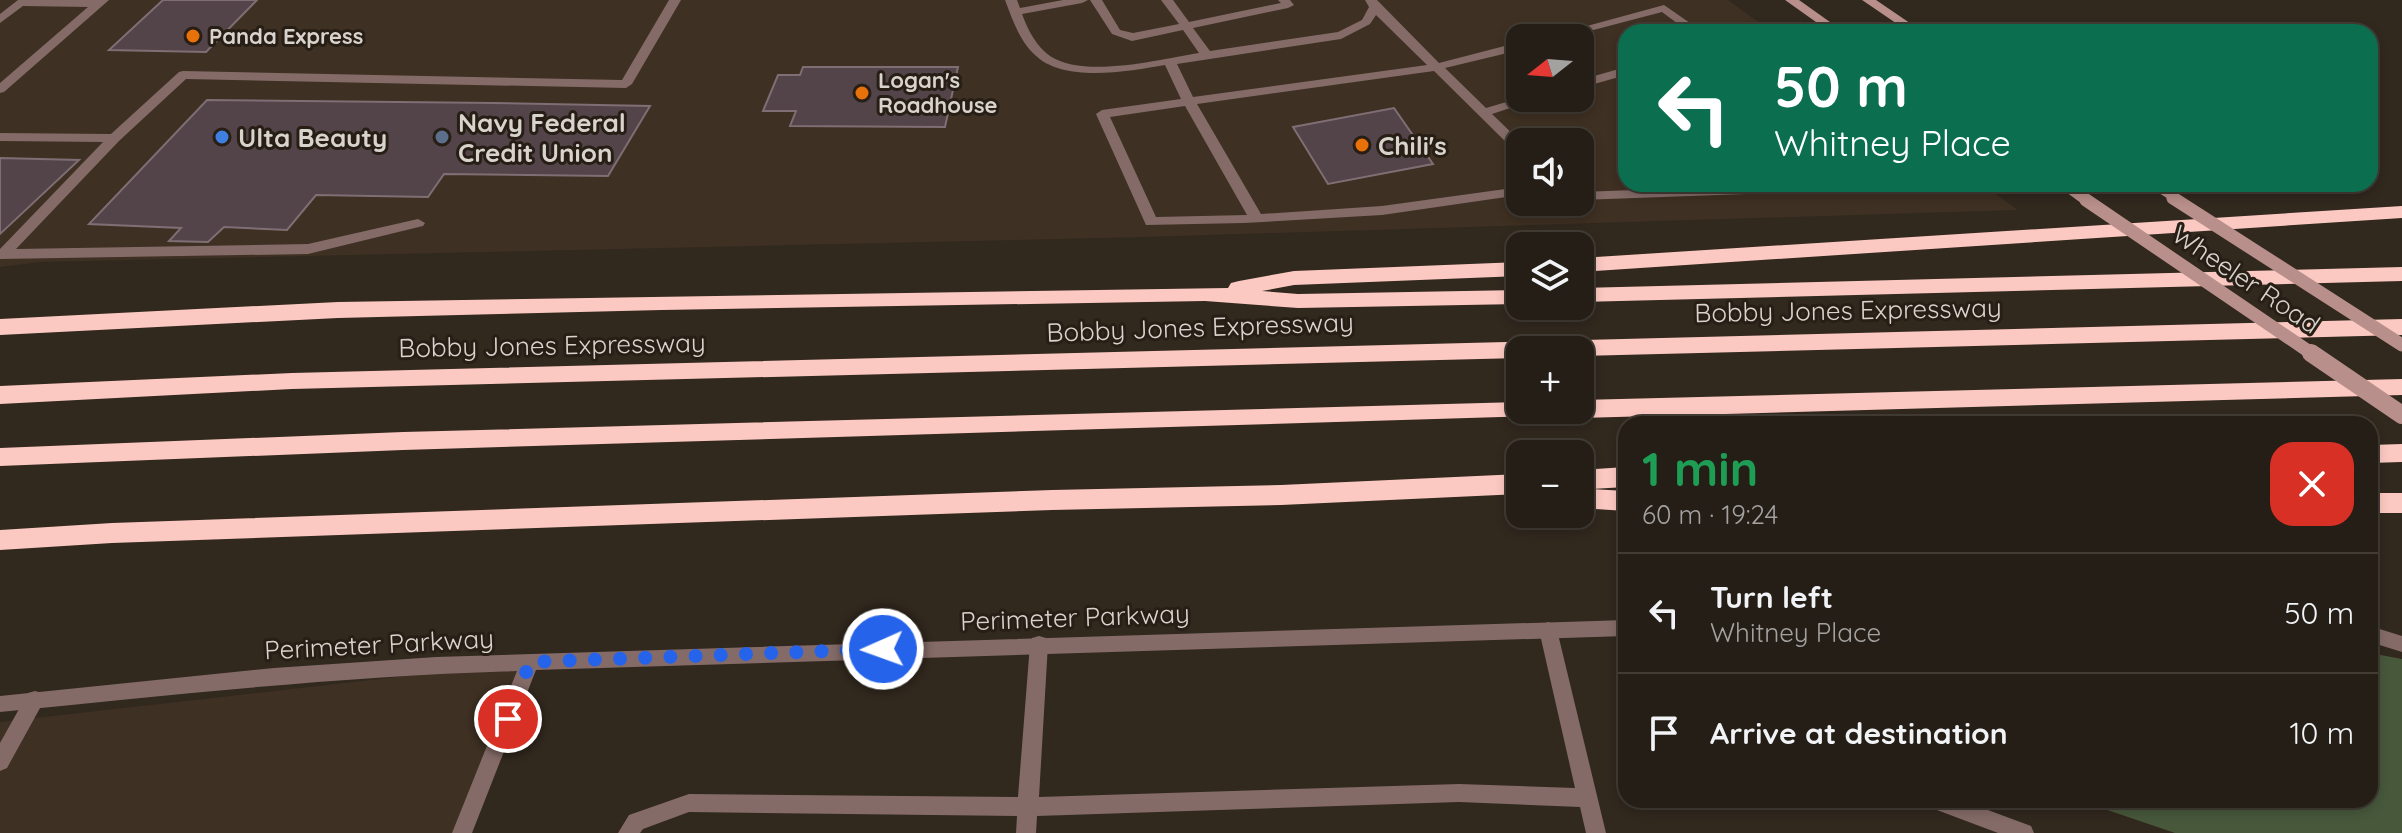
<!DOCTYPE html>
<meta charset="utf-8">
<style>
body{margin:0;font-family:Quicksand,sans-serif;background:#312b23;color:#f1f3f6;height:100vh;display:flex;flex-direction:column;font-size:30px;white-space:nowrap}
*{box-sizing:border-box;margin:0}
p{font-size:26px;color:#a3a2a1}
.icon{flex:none;width:44px;height:44px;fill:none;stroke:currentColor;stroke-width:2;stroke-linecap:round;stroke-linejoin:round}
.map{position:relative;flex:1;overflow:hidden}
.sheet{position:absolute;left:1618px;top:416px;width:760px;height:392px;display:flex;flex-direction:column;background:#251e16;border-radius:24px;box-shadow:0 4px 12px #0003,0 0 0 2px #423c35}
.sheet>*{flex:none}
.top-card{position:absolute;left:1618px;top:24px;width:760px;height:168px;border-radius:24px;box-shadow:0 4px 12px #0003,0 0 0 2px #423c35;background:#0b6e4f;color:#fff;overflow:hidden}
.needle{width:52px;rotate:253deg}
.buttons{position:absolute;left:1506px;top:24px;display:grid;gap:16px}
.buttons a{display:grid;place-items:center;width:88px;height:88px;border-radius:16px;background:#251e16;box-shadow:0 4px 12px #0003,0 0 0 2px #423c35;font-size:40px}
.pin{position:absolute;display:grid;place-items:center;width:68px;height:68px;color:#fff;margin:-34px;border:4px solid #fff;border-radius:50%;box-shadow:0 2px 8px #0007}
.me{position:absolute;width:88px;margin:-44px;rotate:268deg;stroke-linejoin:round;filter:drop-shadow(0 0 6px #0008)}
.turn{display:flex;align-items:center;gap:28px;height:168px;padding:0 24px;font-size:36px}
.turn .icon{width:104px;height:104px;stroke-width:2.5}
.turn b{display:block;font-size:56px;line-height:68px}
.round{display:grid;place-items:center;flex:none;width:84px;height:84px;border-radius:24px;background:#312b23}
.head{display:flex;align-items:center;justify-content:space-between;height:136px;padding:0 24px}
h1{font-size:48px;font-weight:800;line-height:60px;color:#1e9e55}
ul{padding:0;list-style:none}
li{display:flex;align-items:center;gap:24px;height:120px;padding:0 24px;border-top:2px solid #423c35}
li div{flex:1}
li b{display:block;font-size:30px}
li em{font-style:normal}
.map>svg:first-child{display:block}
.built{fill:#3e3022;fill-rule:evenodd}
.green{fill:#47583b}
.building{fill:#534449;stroke:#7f6e74;stroke-width:2}
.lines{fill:none;stroke-linecap:round;stroke-linejoin:round}
.service{fill:#846b68;fill-rule:evenodd}
.minor{fill:#846b68;fill-rule:evenodd}
.secondary{fill:#b88f8a;fill-rule:evenodd}
.motorway{fill:#fcc9c2;fill-rule:evenodd}
.secondary-bridge-far1{stroke:#b88f8a;stroke-width:13}
.secondary-bridge{stroke:#b88f8a;stroke-width:18}
.route{stroke:#2563eb;stroke-width:14;stroke-dasharray:0 25.2}
.food-dot{fill:#e8710a;stroke:#271e15;stroke-width:3}
.shop-dot{fill:#3f7fe0;stroke:#271e15;stroke-width:3}
.service-dot{fill:#5c6f8a;stroke:#271e15;stroke-width:3}
.labels{text-anchor:middle;dominant-baseline:central;stroke-width:6;stroke-linejoin:round;paint-order:stroke}
.far-poi-label{font-size:22px;font-weight:bold;fill:#d9d3cd;stroke:#271e15;text-anchor:start}
.poi-label{font-size:26px;font-weight:bold;fill:#d9d3cd;stroke:#271e15;text-anchor:start}
.street-label{font-size:26px;fill:#d9d3cd;stroke:#271e15}
</style>
<div class="map">
<svg width="2402" height="833" viewBox="0 0 2402 833">
<rect width="100%" height="100%" fill="#31281e"/>
<g class="built">
<path d="M 0,0 L 1728,0 L 1772,32 L 1626,32 L 1626,184 L 1982,184 L 2018,210 L 1146,237 L 41,262 L 0,267 ZM 1520,38 L 1580,38 L 1580,98 L 1520,98 ZM 1520,142 L 1580,142 L 1580,202 L 1520,202 Z"/>
<polygon points="530,662 462,833 0,833 0,722"/>
</g>
<polygon class="green" points="2370,653 2402,659 2402,833 2175,833 2078,800 2370,800"/>
<g class="building">
<polygon points="163,0 257,0 206,52 109,50"/>
<polygon points="803,67 958,67 945,127 790,126 796,111 763,111 778,75 800,75"/>
<polygon points="207,100 494,103 650,106 608,176 444,174 428,197 316,195 287,230 224,227 208,242 169,241 181,228 89,224"/>
<polygon points="1394,108 1433,164 1328,184 1293,127"/>
<polygon points="0,158 79,160 0,234"/>
</g>
<g class="lines">
<g class="service">
<polygon points="18,0 109,0 4,92 0,93 0,83 88,7 23,6 0,23 0,14"/>
<polygon points="669,0 681,0 632,84 626,88 186,79 119,141 16,249 308,244 418,219 425,223 423,226 308,254 0,259 0,249 103,142 0,141 0,133 111,134 179,72 183,71 622,80"/>
<path d="M 1005,0 L 1017,0 L 1020,8 L 1063,0 L 1088,0 L 1082,3 L 1022,14 C 1028,30 1036,46 1050,56 C 1085,79 1161,59 1199,53 L 1183,30 L 1132,41 L 1112,34 L 1090,0 L 1102,0 L 1120,30 L 1133,33 L 1179,24 L 1161,0 L 1173,0 L 1189,22 L 1281,3 L 1278,0 L 1290,0 L 1294,5 L 1288,8 L 1193,28 L 1210,51 L 1338,32 L 1362,20 L 1369,7 L 1365,0 L 1377,0 L 1439,63 L 1520,42 L 1520,50 L 1445,68 L 1486,108 L 1520,98 L 1540,98 L 1492,114 L 1521,142 L 1520,152 L 1515,151 L 1434,71 L 1197,104 L 1261,214 L 1382,206 L 1520,187 L 1520,195 L 1382,215 L 1244,223 L 1146,225 L 1096,114 L 1102,110 L 1181,99 L 1165,65 C 1129,71 1063,84 1034,54 C 1019,40 1012,18 1005,0 ZM 1376,15 L 1427,65 L 1193,97 L 1177,64 L 1341,39 L 1370,24 ZM 1185,106 L 1247,215 L 1156,217 L 1110,117 Z"/>
<polygon points="1664,5 1703,32 1689,32 1662,12 1563,38 1543,38"/>
<polygon points="1626,67 1626,75 1580,88 1580,80"/>
<polygon points="1799,184 1920,184 1913,188 1580,200 1580,192"/>
<polygon points="1548,622 1555,625 1557,630 1606,833 1586,833 1580,807 1459,802 1037,816 1036,833 1016,833 1017,816 689,812 643,829 640,833 618,833 629,815 689,794 1018,797 1030,644 1032,638 1039,636 1046,638 1048,644 1039,797 1459,784 1575,788 1539,630 1541,625"/>
<polygon points="35,691 42,693 45,699 7,768 0,771 0,743 28,693"/>
<polygon points="1926,800 1961,800 2031,826 2034,833 1998,833 1929,807"/>
</g>
<g class="minor">
<path d="M 1626,620 L 1626,636 L 536,670 L 472,833 L 452,833 L 517,671 C 344,676 172,695 0,712 L 0,696 L 274,668 L 436,657 Z"/>
<polygon points="2370,626 2402,636 2402,652 2370,642"/>
</g>
<g class="secondary">
<polygon points="1785,0 1799,0 1844,32 1830,32"/>
<polygon points="1862,0 1876,0 1923,32 1909,32"/>
<polygon points="2055,184 2071,184 2093,200 2091,203 2081,203"/>
<polygon points="2145,184 2161,184 2180,198 2173,202"/>
</g>
<g class="motorway">
<polygon points="2402,206 2402,218 1580,272 1580,258"/>
<polygon points="1520,262 1520,276 1294,285 1262,291 1298,294 1520,290 1520,304 1298,308 1205,301 662,310 338,318 0,335 0,319 338,302 1228,288 1231,283 1239,281 1294,271"/>
<polygon points="2402,267 2402,281 1580,302 1580,288"/>
<polygon points="2402,319 2402,335 1580,356 1580,350 1520,350 1520,358 292,389 0,404 0,386 292,373"/>
<polygon points="2402,379 2402,395 1580,418 1572,415 1569,410 1580,410 1580,400"/>
<polygon points="1520,402 1520,410 1541,410 1537,416 403,450 0,466 0,448 403,432"/>
<polygon points="2402,444 2402,462 2370,463 2370,445"/>
<polygon points="1626,467 1626,487 1591,489 1626,491 1626,511 1580,508 1580,470"/>
<polygon points="1520,474 1520,494 1281,505 1052,510 112,543 0,550 0,530 112,523 1052,490 1281,485"/>
<rect x="2370" y="493" width="32" height="20"/>
</g>
<g class="secondary-bridge-far1">
<polyline points="2173,198 2402,345"/>
<polyline points="2086,200 2314,355"/>
</g>
<polyline class="secondary-bridge" points="2311,353 2402,415"/>
</g>
<g class="lines">
<polyline class="route" points="508,719 530,662 883,649"/>
</g>
<g class="food-dot">
<circle cx="193" cy="36" r="8"/>
<circle cx="862" cy="93" r="8"/>
<circle cx="1362" cy="145" r="8"/>
</g>
<circle class="shop-dot" cx="222" cy="137" r="8"/>
<circle class="service-dot" cx="442" cy="137" r="8"/>
<g class="labels">
<g class="far-poi-label">
<text x="209" y="36">Panda Express</text>
<text x="878" y="80">Logan's<tspan x="878" dy="25">Roadhouse</tspan></text>
</g>
<g class="poi-label">
<text x="458" y="122">Navy Federal<tspan x="458" dy="30">Credit Union</tspan></text>
<text x="238" y="137">Ulta Beauty</text>
<text x="1378" y="145">Chili's</text>
</g>
<g class="street-label">
<text transform="translate(2246 279) rotate(34)">Wheeler Road</text>
<text transform="translate(1848 310) rotate(-1)">Bobby Jones Expressway</text>
<text transform="translate(1200 327) rotate(-2)">Bobby Jones Expressway</text>
<text transform="translate(552 345) rotate(-1)">Bobby Jones Expressway</text>
<text transform="translate(1075 617) rotate(-2)">Perimeter Parkway</text>
<text transform="translate(379 644) rotate(-3)">Perimeter Parkway</text>
</g>
</g>
</svg>
<div class="buttons">
<a><svg class="needle" viewBox="-14 -14 28 28"><path d="M0-13l5 13h-10z" fill="#e53935"/><path d="M0 13l5-13h-10z" fill="#a3a2a1"/></svg></a>
<a><svg class="icon" aria-label="sound" viewBox="0 0 24 24"><path d="M4 9h4l5-4v14l-5-4H4zM17 9q2 3 0 6"/></svg></a>
<a><svg class="icon" aria-label="layers" viewBox="0 0 24 24"><path d="M12 4l9 5-9 5-9-5zM3 14l9 5 9-5"/></svg></a>
<a>+</a>
<a>−</a>
</div>
<div class="pin" style="left:508px;top:719px;background:#d93025"><svg class="icon" aria-label="arrive" viewBox="0 0 24 24"><path d="M6 21V4h12l-3 4 3 4H6"/></svg></div>
<svg class="me" style="left:883px;top:649px" viewBox="-20 -20 40 40"><circle r="17" fill="#2563eb" stroke="#fff" stroke-width="3"/><path d="M0-11L8 9 0 5-8 9z" fill="#fff"/></svg>
<div class="top-card">
<div class="turn"><svg class="icon" aria-label="left" viewBox="0 0 24 24"><path d="M17 20v-9H6M10 6l-5 5 5 5"/></svg><div><b>50 m</b>Whitney Place</div></div>
</div>
<section class="sheet">
<div class="head"><div><h1>1 min</h1><p>60 m · 19:24</p></div><a class="round" style="background:#d93025;color:#fff"><svg class="icon" aria-label="close" viewBox="0 0 24 24"><path d="M6 6l12 12M18 6L6 18"/></svg></a></div>
<ul>
<li><svg class="icon" aria-label="left" viewBox="0 0 24 24"><path d="M17 20v-9H6M10 6l-5 5 5 5"/></svg><div><b>Turn left</b><p>Whitney Place</p></div><em>50 m</em></li>
<li><svg class="icon" aria-label="arrive" viewBox="0 0 24 24"><path d="M6 21V4h12l-3 4 3 4H6"/></svg><div><b>Arrive at destination</b></div><em>10 m</em></li>
</ul>
</section>
</div>
